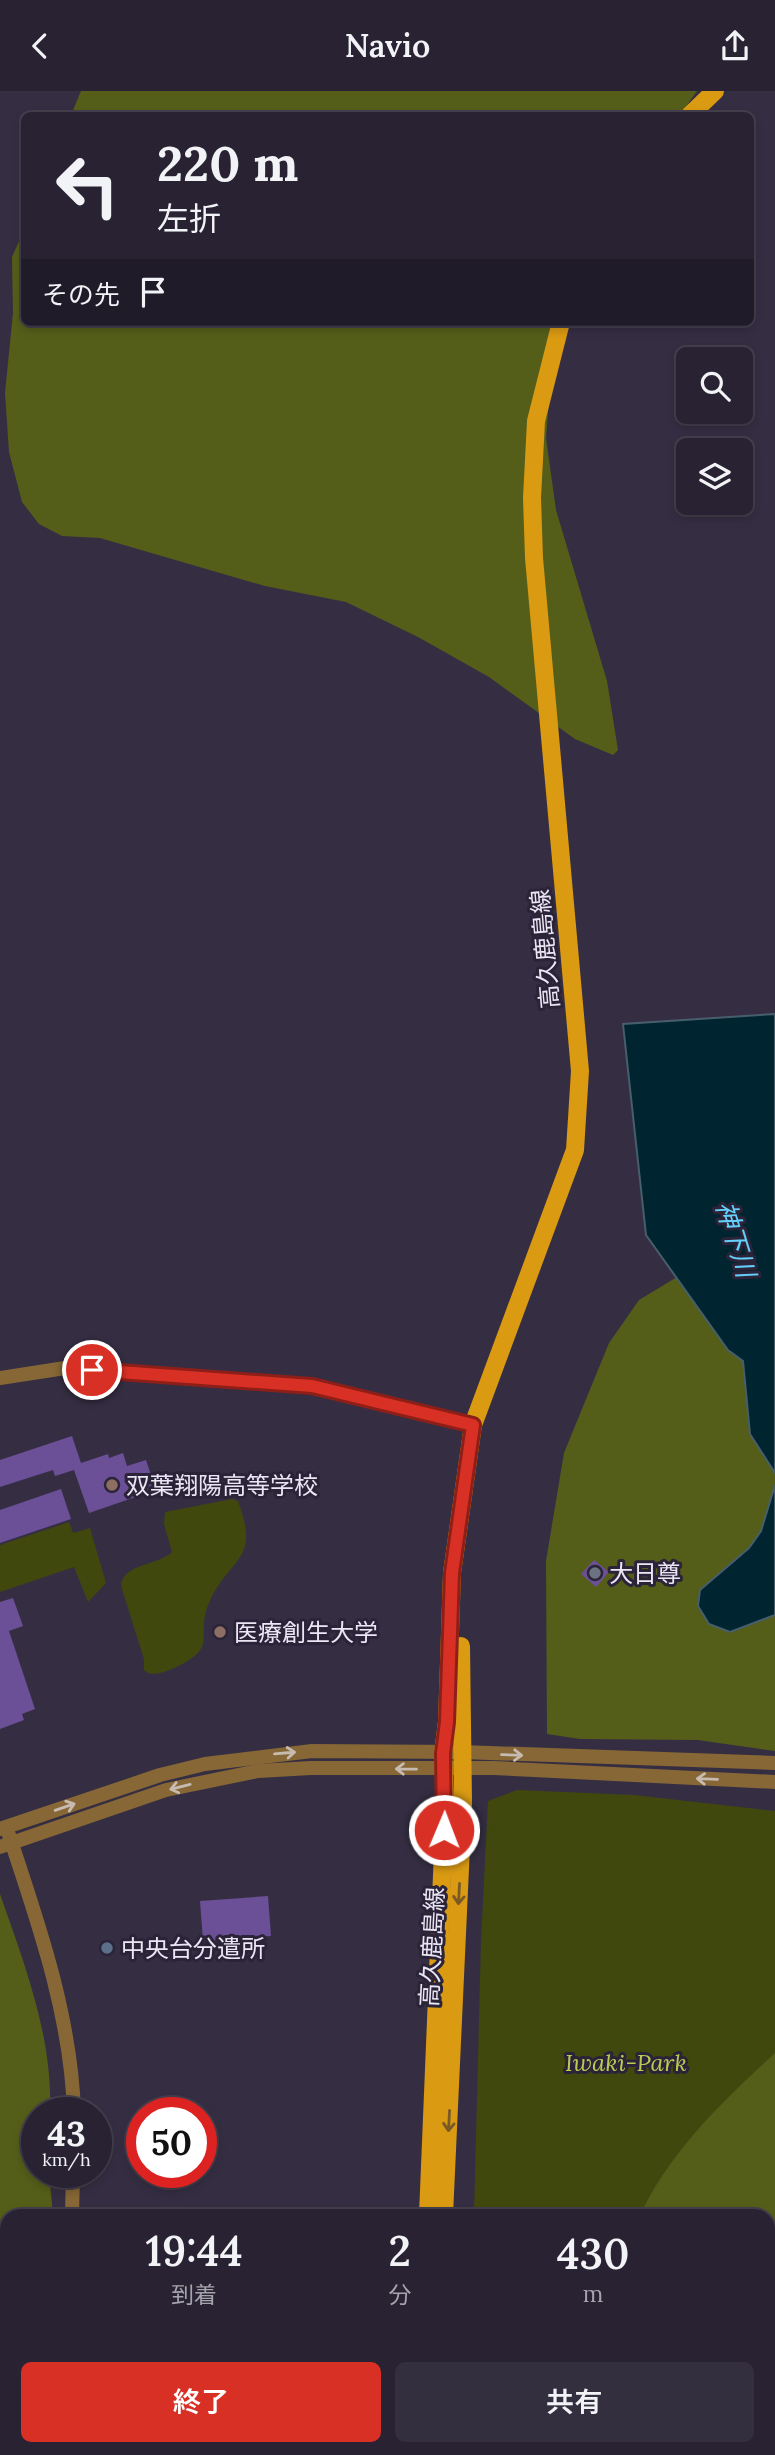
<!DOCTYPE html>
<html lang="ja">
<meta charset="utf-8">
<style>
body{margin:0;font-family:Lora,"Noto Sans JP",serif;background:#342f3e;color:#f1f3f6;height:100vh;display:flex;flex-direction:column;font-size:26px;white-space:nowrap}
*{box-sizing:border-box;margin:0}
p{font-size:23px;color:#a5a4ac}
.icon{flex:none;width:38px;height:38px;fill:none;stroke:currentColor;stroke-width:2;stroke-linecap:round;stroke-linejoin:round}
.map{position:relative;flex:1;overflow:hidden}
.side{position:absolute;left:0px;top:2118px;width:775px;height:247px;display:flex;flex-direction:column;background:#282232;border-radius:21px 21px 0 0;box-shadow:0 4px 10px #0003,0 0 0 2px #443f4d}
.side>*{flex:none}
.banner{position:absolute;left:21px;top:21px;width:733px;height:214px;border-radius:10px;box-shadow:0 4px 10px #0003,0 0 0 2px #443f4d;background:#282232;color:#f1f3f6;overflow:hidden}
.controls{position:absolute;left:676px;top:256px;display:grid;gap:14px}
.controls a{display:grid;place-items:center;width:77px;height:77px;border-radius:10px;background:#282232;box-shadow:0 4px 10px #0003,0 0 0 2px #443f4d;font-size:35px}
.speed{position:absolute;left:21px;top:2006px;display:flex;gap:14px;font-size:35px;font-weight:700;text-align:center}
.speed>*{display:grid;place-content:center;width:91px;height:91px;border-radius:50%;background:#282232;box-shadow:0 4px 10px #0003,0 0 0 2px #443f4d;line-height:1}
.speed small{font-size:18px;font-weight:400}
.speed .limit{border:10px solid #d22;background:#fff;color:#111}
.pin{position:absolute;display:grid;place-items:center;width:60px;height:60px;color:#fff;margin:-30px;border:4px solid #fff;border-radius:50%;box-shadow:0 2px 7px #0007}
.me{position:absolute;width:77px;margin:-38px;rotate:1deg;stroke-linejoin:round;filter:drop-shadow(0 0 5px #0008)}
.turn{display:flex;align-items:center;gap:24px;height:147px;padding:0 21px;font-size:32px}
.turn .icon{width:91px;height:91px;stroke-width:2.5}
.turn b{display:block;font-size:49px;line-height:60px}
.then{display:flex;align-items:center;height:66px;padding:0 21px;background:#0003;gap:14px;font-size:26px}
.eta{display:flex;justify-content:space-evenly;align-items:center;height:119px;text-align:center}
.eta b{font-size:42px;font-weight:600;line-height:49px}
.cta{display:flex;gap:14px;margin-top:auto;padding:14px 21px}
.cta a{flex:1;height:80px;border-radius:10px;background:#d93025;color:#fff;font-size:28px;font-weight:600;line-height:80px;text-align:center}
.cta a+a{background:#342f3e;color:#f1f3f6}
header{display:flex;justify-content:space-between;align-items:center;height:91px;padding:0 21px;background:#282232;font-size:32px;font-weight:600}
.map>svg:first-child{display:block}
.green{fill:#40480e}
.forest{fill:#545e19}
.water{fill:#012431;stroke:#475e6c;stroke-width:2}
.building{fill:#6b4f97}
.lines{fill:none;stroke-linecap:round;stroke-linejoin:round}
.minor{stroke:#866735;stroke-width:14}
.major{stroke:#da9a12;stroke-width:18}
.oneway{stroke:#c7bab1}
.oneway2{stroke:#7a5927}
.route-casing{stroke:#8d1f18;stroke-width:18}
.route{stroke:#d93025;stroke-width:12}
.education-dot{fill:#8d6e63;stroke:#2b2439;stroke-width:2.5}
.worship-dot{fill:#6b7280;stroke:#2b2439;stroke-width:2.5}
.service-dot{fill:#5c6f8a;stroke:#2b2439;stroke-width:2.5}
.labels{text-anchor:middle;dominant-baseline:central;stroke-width:6;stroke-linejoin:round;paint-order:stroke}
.street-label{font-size:24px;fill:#eae6f4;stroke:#2b2439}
.poi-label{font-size:24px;fill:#eae6f4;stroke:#2b2439;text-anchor:start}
.park-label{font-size:24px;font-style:italic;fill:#b8ca54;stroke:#2b2439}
.water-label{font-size:26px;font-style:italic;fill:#63cffa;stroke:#2b2439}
</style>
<header><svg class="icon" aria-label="back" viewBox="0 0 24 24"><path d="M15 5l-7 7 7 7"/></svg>Navio<svg class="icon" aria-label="share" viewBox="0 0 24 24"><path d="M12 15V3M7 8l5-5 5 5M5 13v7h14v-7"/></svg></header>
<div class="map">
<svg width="775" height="2364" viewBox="0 0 775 2364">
<rect width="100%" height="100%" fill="#352e43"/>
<g class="green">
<path d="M 232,1408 L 238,1410 C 261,1472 230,1464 209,1512 C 194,1547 221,1555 174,1577 C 164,1581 158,1584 148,1582 L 144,1579 L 144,1568 L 121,1495 C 123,1472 158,1475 172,1461 L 164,1433 L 165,1421 Z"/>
<polygon points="69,1431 73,1442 90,1437 106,1492 88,1511 74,1476 0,1501 0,1454"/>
<polygon points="517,1699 634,1704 775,1720 775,2364 415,2364 419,2357 768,2357 768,2124 474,2124 481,1850 488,1710"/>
</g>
<g class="forest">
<polygon points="81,0 697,0 680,24 71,24"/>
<polygon points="24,139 24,231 566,231 551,283 546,347 556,419 607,590 618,659 613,664 575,648 489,586 418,546 346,511 265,495 100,447 62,445 39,433 22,411 9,361 5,302 13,222 12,166"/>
<polygon points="687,1180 775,1196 775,1660 698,1649 580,1648 547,1643 546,1470 564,1362 609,1252 639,1209"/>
<path d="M 0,1803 C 24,1872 53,1946 50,2021 L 37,2021 L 37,2081 L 49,2081 L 53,2124 L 7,2124 L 7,2357 L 52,2357 L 49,2364 L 0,2364 Z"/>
<path d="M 775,1962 L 775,2356 L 759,2364 L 439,2364 L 443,2357 L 768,2357 L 768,2124 L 640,2124 C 671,2059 722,2011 775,1962 Z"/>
</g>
<g class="water">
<polygon points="775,923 775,1382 750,1343 743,1270 728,1259 646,1144 623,933"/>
<polygon points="775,1394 775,1524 730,1541 709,1533 698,1515 700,1499 749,1457 761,1440"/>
</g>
<g class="building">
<polygon points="72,1345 81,1372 108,1363 109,1367 123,1362 127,1375 146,1369 156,1399 89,1422 74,1379 55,1385 53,1379 0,1396 0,1369"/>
<polygon points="61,1398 71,1428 0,1452 0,1419"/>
<polygon points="594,1469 609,1481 596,1496 581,1483"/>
<polygon points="13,1507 23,1535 9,1540 35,1618 22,1623 24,1629 0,1638 0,1511"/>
<polygon points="268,1805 271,1845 203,1850 200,1810"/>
</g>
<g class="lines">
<g class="minor">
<polyline points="0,1287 65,1277 312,1295 473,1334"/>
<polyline points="0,1738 160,1684 205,1673 312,1660 462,1661 775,1672"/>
<path d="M 9,1744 C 39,1834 71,1926 74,2021"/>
<polyline points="0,1756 166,1699 258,1680 311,1677 494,1677 775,1691"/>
<polyline points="72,2124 73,2081"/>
<polyline points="206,2357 219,2364"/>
<polyline points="76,2364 79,2357"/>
</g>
<g class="major">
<polyline points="690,24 715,0"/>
<polyline points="428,2124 445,1711 443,1662 447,1631 452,1482 473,1334 575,1059 580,980 534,467 532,407 536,330 561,231"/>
<polyline points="444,2124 463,1712 461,1555"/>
<polyline points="369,2364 372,2357"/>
<polyline points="386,2364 390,2357"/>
</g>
</g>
<defs><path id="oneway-shaft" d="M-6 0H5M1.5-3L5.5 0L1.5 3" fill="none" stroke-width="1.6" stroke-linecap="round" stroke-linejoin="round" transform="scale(1.75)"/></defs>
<g class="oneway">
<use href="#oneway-shaft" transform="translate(285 1662) rotate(-5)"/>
<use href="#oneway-shaft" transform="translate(512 1664) rotate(2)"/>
<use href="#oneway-shaft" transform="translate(406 1678) rotate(-179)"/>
<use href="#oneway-shaft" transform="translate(707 1688) rotate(-178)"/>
<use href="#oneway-shaft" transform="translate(180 1696) rotate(166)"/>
<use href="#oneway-shaft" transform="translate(65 1716) rotate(-19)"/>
</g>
<g class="oneway2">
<use href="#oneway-shaft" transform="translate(459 1803) rotate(93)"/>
<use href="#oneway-shaft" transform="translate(449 2030) rotate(93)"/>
</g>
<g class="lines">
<defs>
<polyline id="route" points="92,1279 312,1295 473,1334 452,1482 447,1631 443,1662 444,1739"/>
</defs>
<use href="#route" class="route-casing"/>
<use href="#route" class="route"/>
</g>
<g class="education-dot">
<circle cx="112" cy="1394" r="7"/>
<circle cx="220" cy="1541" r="7"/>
</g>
<circle class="worship-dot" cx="595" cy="1482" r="7"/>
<circle class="service-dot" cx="107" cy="1857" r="7"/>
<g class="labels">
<g class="street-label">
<text transform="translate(545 858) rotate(-95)">高久鹿島線</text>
<text transform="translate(432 1856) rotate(-87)">高久鹿島線</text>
</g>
<g class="poi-label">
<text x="126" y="1394">双葉翔陽高等学校</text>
<text x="609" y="1482">大日尊</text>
<text x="234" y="1541">医療創生大学</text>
<text x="121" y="1857">中央台分遣所</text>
</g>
<g class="park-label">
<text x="626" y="1971">Iwaki-Park</text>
</g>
<g class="water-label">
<text transform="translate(736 1148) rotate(73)">神下川</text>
</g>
</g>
</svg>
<div class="controls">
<a><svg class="icon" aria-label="search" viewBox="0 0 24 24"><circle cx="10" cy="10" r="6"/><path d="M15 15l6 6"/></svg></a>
<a><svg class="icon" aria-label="layers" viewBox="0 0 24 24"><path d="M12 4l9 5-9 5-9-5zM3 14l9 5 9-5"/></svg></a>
</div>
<div class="speed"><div>43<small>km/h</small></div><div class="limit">50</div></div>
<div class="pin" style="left:92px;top:1279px;background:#d93025"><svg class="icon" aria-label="arrive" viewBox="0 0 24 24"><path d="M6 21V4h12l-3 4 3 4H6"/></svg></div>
<svg class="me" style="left:444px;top:1739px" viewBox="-20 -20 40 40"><circle r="17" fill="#d93025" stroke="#fff" stroke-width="3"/><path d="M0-11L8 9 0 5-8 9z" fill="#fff"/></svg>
<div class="banner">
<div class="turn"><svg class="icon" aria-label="left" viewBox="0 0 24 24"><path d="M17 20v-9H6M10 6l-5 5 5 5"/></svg><div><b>220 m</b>左折</div></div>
<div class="then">その先<svg class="icon" aria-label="arrive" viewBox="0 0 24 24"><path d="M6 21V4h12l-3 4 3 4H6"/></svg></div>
</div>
<section class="side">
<div class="eta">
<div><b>19:44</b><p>到着</p></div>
<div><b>2</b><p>分</p></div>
<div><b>430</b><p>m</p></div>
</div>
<div class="cta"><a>終了</a><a>共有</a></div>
</section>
</div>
